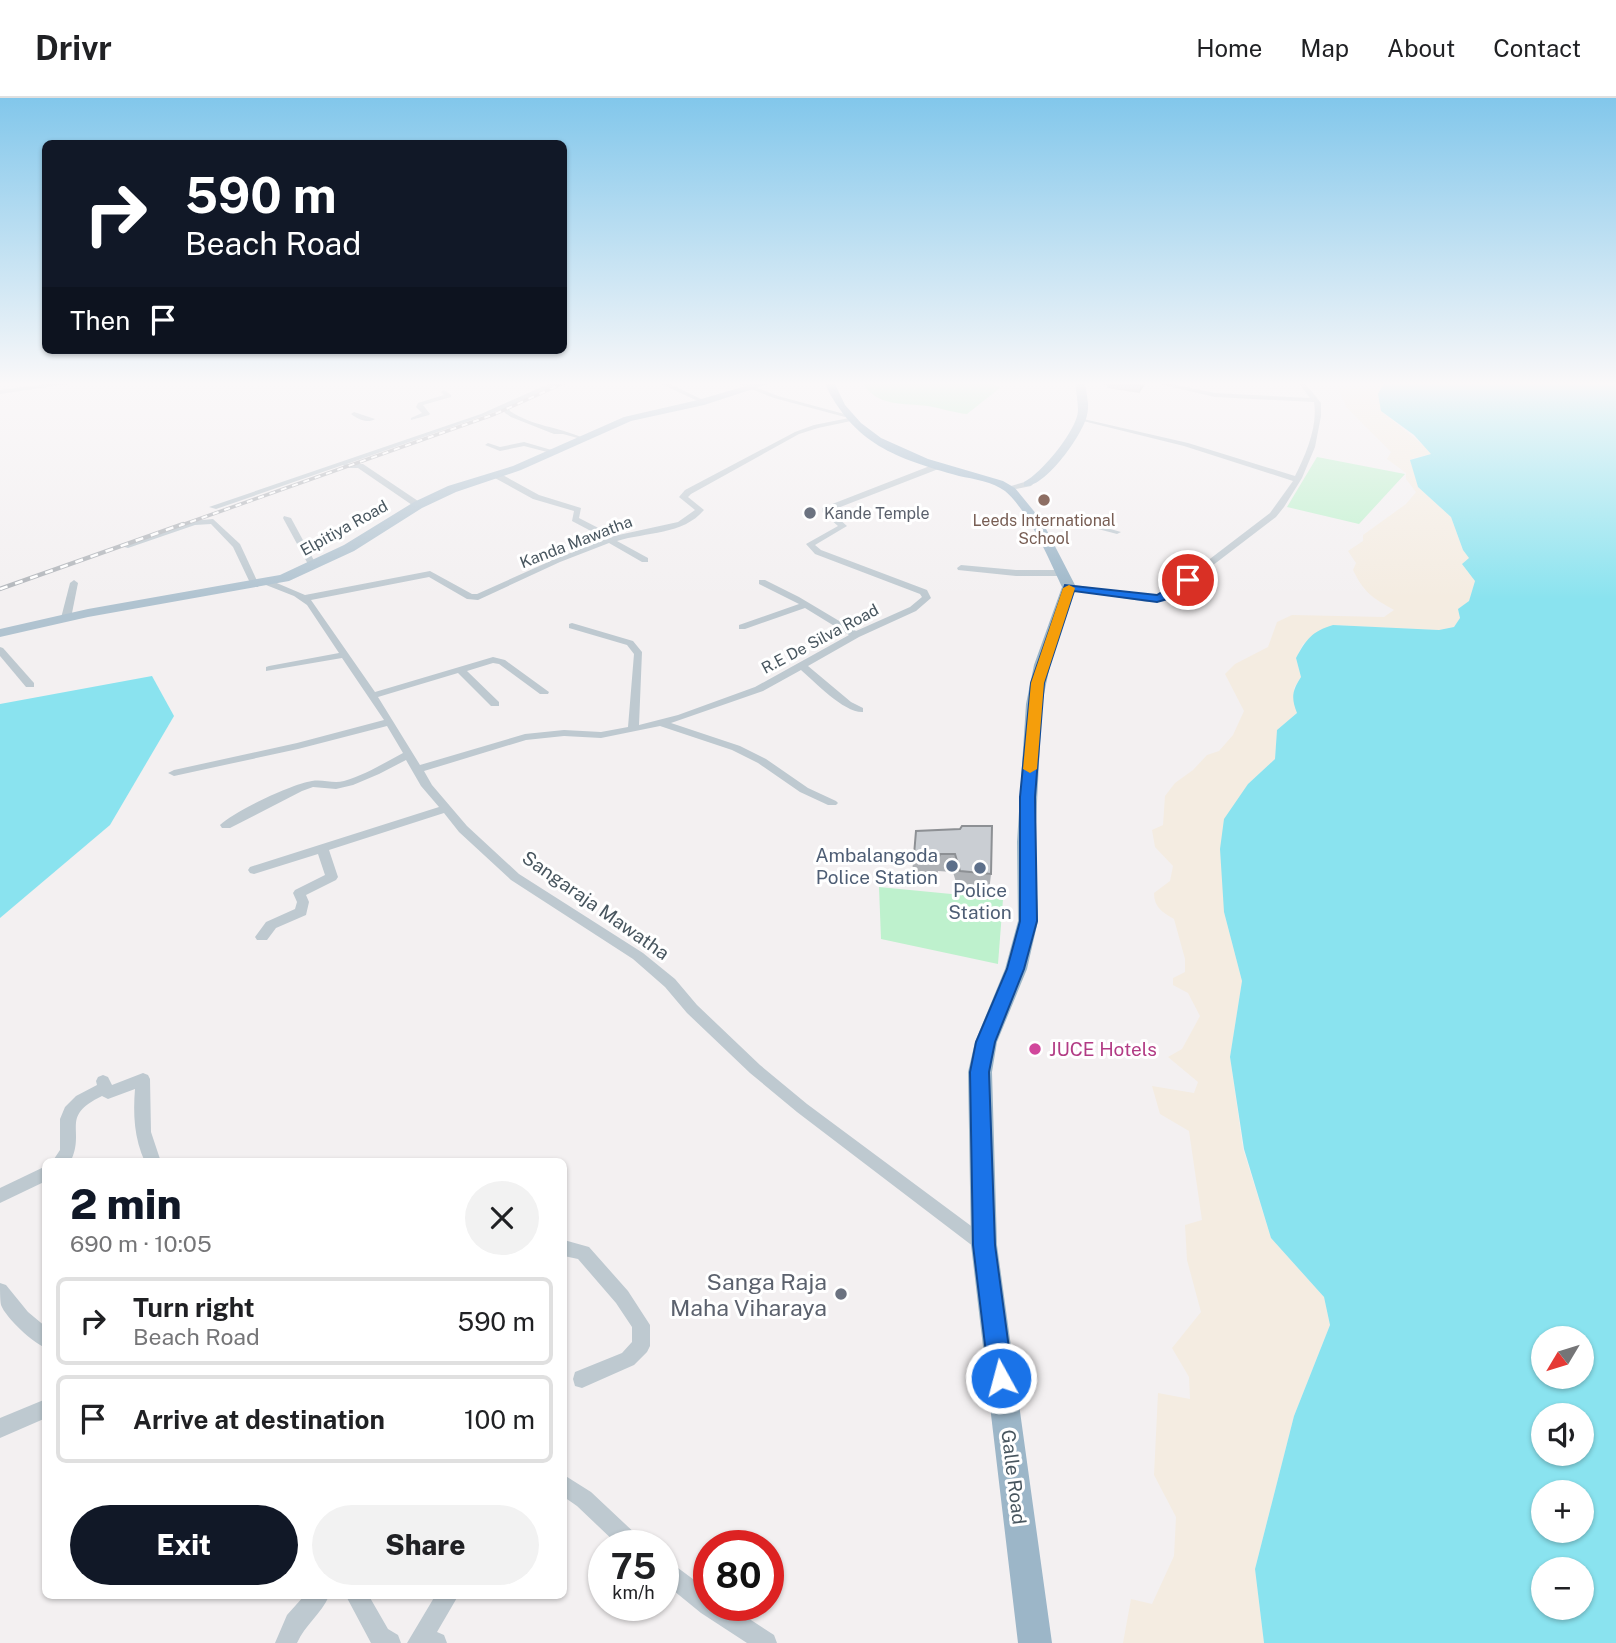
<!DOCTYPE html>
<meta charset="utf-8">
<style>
body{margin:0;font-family:"Public Sans",sans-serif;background:#f2f2f2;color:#202124;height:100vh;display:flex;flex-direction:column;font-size:26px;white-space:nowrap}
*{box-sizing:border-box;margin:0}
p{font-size:23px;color:#757577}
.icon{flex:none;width:38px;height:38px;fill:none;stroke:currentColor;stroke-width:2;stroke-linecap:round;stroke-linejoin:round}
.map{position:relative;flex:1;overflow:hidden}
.drawer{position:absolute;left:42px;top:1060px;width:525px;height:441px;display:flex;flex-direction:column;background:#fff;border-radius:10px;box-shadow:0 2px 5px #0004}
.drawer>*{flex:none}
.top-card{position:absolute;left:42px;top:42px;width:525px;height:214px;border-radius:10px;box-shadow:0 2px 5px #0004;background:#111827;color:#fff;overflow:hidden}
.needle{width:46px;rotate:232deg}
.tools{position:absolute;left:1531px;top:1228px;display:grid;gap:14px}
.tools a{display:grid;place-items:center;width:63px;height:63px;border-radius:50%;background:#fff;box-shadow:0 2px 5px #0004;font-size:35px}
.speed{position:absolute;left:588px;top:1432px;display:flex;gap:14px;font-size:35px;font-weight:700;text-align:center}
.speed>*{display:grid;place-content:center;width:91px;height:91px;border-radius:50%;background:#fff;box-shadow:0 2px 5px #0004;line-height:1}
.speed small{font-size:18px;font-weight:400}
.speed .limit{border:10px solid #d22;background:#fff;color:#111}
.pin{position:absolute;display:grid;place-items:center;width:60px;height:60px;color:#fff;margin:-30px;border:4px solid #fff;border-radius:50%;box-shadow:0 2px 7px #0007}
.me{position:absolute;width:77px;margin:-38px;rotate:353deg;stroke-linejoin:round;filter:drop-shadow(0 0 5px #0008)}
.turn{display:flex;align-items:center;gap:24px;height:147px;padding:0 28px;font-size:32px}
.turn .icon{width:91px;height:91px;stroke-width:2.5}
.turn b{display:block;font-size:49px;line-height:60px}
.then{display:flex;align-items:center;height:66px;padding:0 28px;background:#0003;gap:14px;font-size:26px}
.round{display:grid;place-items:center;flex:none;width:74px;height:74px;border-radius:37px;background:#f2f2f2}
.summary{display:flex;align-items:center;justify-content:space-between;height:119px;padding:0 28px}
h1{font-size:42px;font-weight:800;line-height:52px;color:#111827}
.primary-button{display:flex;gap:14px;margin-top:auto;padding:14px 28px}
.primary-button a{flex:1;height:80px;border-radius:42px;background:#111827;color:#fff;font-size:28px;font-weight:800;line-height:80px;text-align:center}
.primary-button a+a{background:#f2f2f2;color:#202124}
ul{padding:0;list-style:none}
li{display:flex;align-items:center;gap:21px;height:88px;margin:0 14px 10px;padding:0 14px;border:4px solid #e0e0e0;border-radius:10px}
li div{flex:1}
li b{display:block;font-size:26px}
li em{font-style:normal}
header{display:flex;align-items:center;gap:42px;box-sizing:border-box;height:98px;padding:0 35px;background:#fff;border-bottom:2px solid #e0e0e0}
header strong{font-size:33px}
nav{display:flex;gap:38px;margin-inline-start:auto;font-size:24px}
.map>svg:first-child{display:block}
.green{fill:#bef1cd}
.sand{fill:#f4ece1}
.water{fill:#8ae3ef;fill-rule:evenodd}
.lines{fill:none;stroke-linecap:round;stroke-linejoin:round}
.minor{fill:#bec9d0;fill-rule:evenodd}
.tertiary{fill:#bec9d0;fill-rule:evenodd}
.primary{fill:#b0c3d0;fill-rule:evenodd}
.trunk{fill:#9cb6c8;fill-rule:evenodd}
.rail-far1-casing{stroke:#b2b6bb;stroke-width:3.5}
.rail-casing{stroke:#b2b6bb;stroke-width:4.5}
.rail-far1{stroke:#fff;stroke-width:2;stroke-dasharray:6;stroke-linecap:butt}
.rail{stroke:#fff;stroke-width:2.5;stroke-dasharray:8;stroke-linecap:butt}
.wall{fill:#aeb1b5}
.shaded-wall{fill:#8d9094}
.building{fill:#caced3;stroke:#8d9094;stroke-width:2}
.route{fill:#1a73e8;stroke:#114b97;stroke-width:2}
.slow{fill:#f59e0b}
.education-dot{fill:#8d6e63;stroke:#fff;stroke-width:2.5}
.worship-dot{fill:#6b7280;stroke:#fff;stroke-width:2.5}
.service-dot{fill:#5c6f8a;stroke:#fff;stroke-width:2.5}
.hotel-dot{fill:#d1479c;stroke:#fff;stroke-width:2.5}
.labels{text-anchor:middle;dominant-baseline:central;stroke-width:6;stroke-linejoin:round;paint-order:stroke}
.far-worship-label{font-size:16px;fill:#5b616d;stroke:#fff;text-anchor:start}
.far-education-label{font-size:16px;fill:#785e54;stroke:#fff}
.far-street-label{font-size:16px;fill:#48565f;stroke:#fff}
.service-label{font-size:19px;fill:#4e5e75;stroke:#fff;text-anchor:end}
.street-label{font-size:19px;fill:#48565f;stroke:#fff}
.hotel-label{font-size:19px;fill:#b23c85;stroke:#fff;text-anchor:start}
.near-worship-label{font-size:23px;fill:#5b616d;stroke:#fff;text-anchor:end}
</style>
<header>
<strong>Drivr</strong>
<nav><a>Home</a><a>Map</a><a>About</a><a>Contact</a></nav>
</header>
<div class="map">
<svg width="1616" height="1545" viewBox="0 0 1616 1545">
<rect width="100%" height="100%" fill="#f3f0f1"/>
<g class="green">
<path d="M 867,284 L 987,284 L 1001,289 L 967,316 C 954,315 941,310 928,308 C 904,305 878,309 863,286 Z"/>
<polygon points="1317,359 1405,376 1359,426 1287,409"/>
<polygon points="879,789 1003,801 998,866 881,841"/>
</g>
<path class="sand" d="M 1387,285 L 1379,291 L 1381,313 L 1429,352 L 1431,356 L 1411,361 L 1418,389 L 1451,419 L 1463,452 L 1470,460 L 1475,483 L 1469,503 L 1459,511 L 1460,521 L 1454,529 L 1439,532 L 1333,527 L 1303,546 L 1296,560 L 1301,579 L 1294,590 L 1297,615 L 1277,632 L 1275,661 L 1248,686 L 1224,814 L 1242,883 L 1230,959 L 1243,1051 L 1271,1140 L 1324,1199 L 1330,1227 L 1294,1318 L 1255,1471 L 1264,1545 L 1123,1545 L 1131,1501 L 1152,1506 L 1174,1458 L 1176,1419 L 1154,1377 L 1158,1295 L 1190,1301 L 1189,1279 L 1172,1250 L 1201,1214 L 1187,1162 L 1185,1127 L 1202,1122 L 1189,1033 L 1160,1016 L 1152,988 L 1194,995 L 1198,984 L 1168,959 L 1182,951 L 1200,918 L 1188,895 L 1173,887 L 1173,880 L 1185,874 L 1185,861 L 1174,821 C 1162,814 1154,809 1154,795 L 1170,783 L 1173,768 L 1155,749 L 1152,732 L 1163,727 L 1165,698 L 1175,685 L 1193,672 L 1207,657 L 1219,653 L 1233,637 L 1244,613 L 1225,576 L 1235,566 L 1268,549 L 1277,524 L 1292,517 L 1384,519 L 1394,512 C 1373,500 1364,495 1353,472 L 1356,465 L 1348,453 L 1363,443 L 1363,437 L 1406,406 L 1416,394 L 1406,381 L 1406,375 L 1387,361 L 1391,354 L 1346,309 L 1338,290 L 1348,286 Z"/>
<g class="water">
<path d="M 1385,284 L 1616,284 L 1616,1545 L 1264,1545 L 1255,1471 L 1294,1318 L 1330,1227 L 1324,1199 L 1271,1140 L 1244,1051 L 1230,959 L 1242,883 L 1224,814 L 1220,751 L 1224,721 L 1248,686 L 1275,661 L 1277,632 L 1297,615 C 1291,600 1292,593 1301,579 L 1296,560 C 1306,542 1312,533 1333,527 L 1439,532 L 1454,529 L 1460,520 L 1458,511 L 1469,503 L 1475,483 L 1462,466 L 1469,460 L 1463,452 L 1451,419 L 1418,389 L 1410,362 L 1431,356 L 1414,337 L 1381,313 L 1378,296 ZM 1544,1241 L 1582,1241 L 1582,1279 L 1544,1279 ZM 1544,1318 L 1582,1318 L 1582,1356 L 1544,1356 ZM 1544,1395 L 1582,1395 L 1582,1433 L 1544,1433 ZM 1544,1472 L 1582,1472 L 1582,1510 L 1544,1510 Z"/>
<polygon points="152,578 174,618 110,727 0,820 0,606"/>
</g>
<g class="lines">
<g class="minor">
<polygon points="62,284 82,284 0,296 0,292"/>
<path d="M 553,284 L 562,284 L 508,309 L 510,313 C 532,328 558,329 581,339 L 581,341 L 563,336 L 554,336 L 511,319 L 505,315 L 503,311 L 347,366 L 363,366 L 421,405 L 421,409 L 415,409 L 358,370 L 346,370 L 343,367 L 216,411 L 209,409 L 481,316 Z"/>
<polygon points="657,284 666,284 707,304 702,305"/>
<polygon points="733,284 742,284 778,298 848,317 845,319 774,300"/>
<path d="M 1150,284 L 1163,284 L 1215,295 L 1310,300 L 1298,284 L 1304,284 L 1321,305 L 1321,318 L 1315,349 L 1302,380 L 1284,409 L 1276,419 L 1170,500 L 1147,504 L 1066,491 L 1066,487 L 1069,486 L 1147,498 L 1164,496 L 1270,415 L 1293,383 L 1184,348 L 1079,322 L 1079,320 L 1188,345 L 1295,378 C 1306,356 1318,328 1314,304 L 1215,299 Z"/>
<polygon points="444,292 451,297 451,299 423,307 430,316 429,317 411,322 411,320 422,315 416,309 418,305 444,297 441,294"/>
<path d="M 354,314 L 375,321 C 368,326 357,321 351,316 Z"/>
<path d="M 849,320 L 852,322 L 851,323 L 818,330 L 799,336 L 691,396 L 688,399 L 704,412 C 683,437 646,434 617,443 L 648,460 L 648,464 L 642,464 L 609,445 L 560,464 L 478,502 L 467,501 L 429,479 L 311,502 L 375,594 L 493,559 L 505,562 L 549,594 L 548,596 L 540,596 L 499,566 L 493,565 L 467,573 L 499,604 L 499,608 L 491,608 L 458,575 L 378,599 L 420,667 L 525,636 L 564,632 L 601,634 L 628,629 L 634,556 L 627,547 L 569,530 L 569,526 L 572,525 L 633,543 L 642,554 L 639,627 L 678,617 L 755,589 L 849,537 L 805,510 L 745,531 L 739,531 L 739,527 L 799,506 L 759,486 L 759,482 L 765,482 L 799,499 L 856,533 L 910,509 L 922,499 L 920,496 L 815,456 L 806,446 L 838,428 L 822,414 L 822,410 L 935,366 L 941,366 L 941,370 L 830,413 L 847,428 L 815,447 L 821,452 L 927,492 L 931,500 L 916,513 L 859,539 L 808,568 L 851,604 L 863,610 L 863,614 C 844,615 815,584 801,572 L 763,593 L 671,625 L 740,648 L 766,661 L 808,690 L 836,703 L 838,705 L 836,707 L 828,707 L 800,694 L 758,665 L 732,652 L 660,628 L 601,640 L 564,638 L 526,642 L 424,673 L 432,687 L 467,728 L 519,776 L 643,855 L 675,881 L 697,907 L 760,967 L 807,1006 L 990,1142 L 992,1147 L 990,1152 L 984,1155 L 978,1152 L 797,1014 L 750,975 L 687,915 L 665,889 L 633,861 L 511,782 L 459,734 L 444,715 L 329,752 L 338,779 L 336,782 L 306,797 L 309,804 L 306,817 L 276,830 L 267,842 L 257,842 L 255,839 L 266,824 L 295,811 L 297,804 L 293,795 L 295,792 L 325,777 L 318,756 L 254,776 L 250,775 L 248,772 L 250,769 L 439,709 L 421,688 L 406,662 L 379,676 L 353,687 L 336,691 L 313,689 L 302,693 L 230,730 L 222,730 L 220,727 C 234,713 292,686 312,683 C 323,681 333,686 344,683 C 365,677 384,665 403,655 L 387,628 L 298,651 L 174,678 L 168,675 L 174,672 L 297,645 L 384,622 L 342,560 L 266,573 L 266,569 L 269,568 L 339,555 L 307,507 L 294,498 L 266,487 L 266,483 L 272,483 L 305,497 L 430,473 L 472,496 L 477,496 L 555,461 L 606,441 L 572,423 L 574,413 L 533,401 L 493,379 L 493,375 L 499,375 L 539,397 L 581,410 L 579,420 L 614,438 L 678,424 L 695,412 L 679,399 L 685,392 L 795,334 L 814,327 Z"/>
<polygon points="524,344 555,353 551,355 524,348 500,353 485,347 488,345 500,349"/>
<polygon points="1024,415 1064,418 1121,434 1117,436 1064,422 1027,419 1024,419"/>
<polygon points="284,418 291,420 317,468 316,470 309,468 283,420"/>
<polygon points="213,421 240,446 259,487 258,489 252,489 233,449 211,426 195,427 128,450 121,448 191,423"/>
<polygon points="961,467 1016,472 1062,472 1066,475 1062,478 1016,478 958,472 957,470"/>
<polygon points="74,482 78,485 71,520 66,523 61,520 70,485"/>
<polygon points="0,549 3,550 34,585 34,589 26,589 0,558"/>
<path d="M 143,975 L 148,977 L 150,981 L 151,1034 L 161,1064 L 145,1064 C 134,1040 133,1016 135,991 L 108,1001 L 102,998 C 59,1019 86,1031 71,1063 L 52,1064 L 60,1052 L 60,1021 L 65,1009 L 76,998 L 97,987 L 96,983 L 98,979 L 103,977 L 108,979 L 112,987 Z"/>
<polygon points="46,1068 46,1083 0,1105 0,1090"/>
<polygon points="564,1142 589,1149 628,1193 650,1227 650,1248 647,1254 634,1267 582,1290 575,1288 573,1281 575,1274 622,1255 632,1244 632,1229 616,1205 578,1161 564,1158"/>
<path d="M 0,1185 L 6,1187 L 28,1214 L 46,1229 L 46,1250 C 33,1245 6,1220 1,1207 C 0,1202 0,1191 0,1185 Z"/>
<polygon points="46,1301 46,1320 0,1340 0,1320"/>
<polygon points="564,1377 591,1394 640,1440 643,1447 618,1447 577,1408 564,1399"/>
<polygon points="663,1461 670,1464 709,1493 709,1507 728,1507 774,1537 777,1545 747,1545 701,1515 663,1484"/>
<path d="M 304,1498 L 329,1498 C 321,1516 305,1527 297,1545 L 275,1545 L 287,1517 Z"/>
<polygon points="346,1498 369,1498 388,1531 398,1537 401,1545 371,1545"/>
<polygon points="435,1498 458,1498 437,1534 444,1537 447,1545 407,1545"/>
</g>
<polygon class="tertiary" points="1028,383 1033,386 1031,388 1016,391 1011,388"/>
<g class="primary">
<polygon points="759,284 775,284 704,307 631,323 521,372 456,394 422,410 354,453 289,483 88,519 0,539 0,531 88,511 280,477 344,447 414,404 448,388 513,368 624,319 698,302"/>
<path d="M 1075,284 L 1085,284 C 1086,295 1090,307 1087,317 C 1083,337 1044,391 1024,388 L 1024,384 C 1041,376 1077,332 1078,313 C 1078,304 1076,293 1075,284 Z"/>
</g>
<path class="trunk" d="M 824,284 L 834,284 L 845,307 L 861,325 L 881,340 L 928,361 L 1003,383 L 1015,390 L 1042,423 L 1076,489 L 1050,567 L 1042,606 L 1035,744 L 1038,823 L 1027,871 L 997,944 L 992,974 L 997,1147 L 1052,1545 L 1018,1545 L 971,1147 L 968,974 L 975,944 L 1005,871 L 1018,823 L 1017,744 L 1026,606 L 1034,567 L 1062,489 C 1049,461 1028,412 1005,393 C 993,384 974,381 959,378 C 896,360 854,347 824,284 Z"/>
<defs>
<polyline id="rail-far1" points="179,428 495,316 566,284"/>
<polyline id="rail" points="0,491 183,426"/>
</defs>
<use href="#rail-far1" class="rail-far1-casing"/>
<use href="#rail" class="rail-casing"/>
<use href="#rail-far1" class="rail-far1"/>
<use href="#rail" class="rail"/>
</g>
<g class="wall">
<polygon points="1147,284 1139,295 1107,290 1107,287 1088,284"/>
<polygon points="916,733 991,776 989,794 958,791 953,774 938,773 937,777 912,775"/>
</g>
<polygon class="shaded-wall" points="1141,284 1147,284 1139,295"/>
<polygon class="building" points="962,728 992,728 991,776 960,773 955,756 940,756 939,759 914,757 916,733 960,731"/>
<linearGradient id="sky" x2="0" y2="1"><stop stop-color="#82c7eb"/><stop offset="0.57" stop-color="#faf8f9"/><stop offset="1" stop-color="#faf8f9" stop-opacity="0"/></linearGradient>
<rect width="1616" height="501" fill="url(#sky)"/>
<polygon class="route" points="1184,480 1193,482 1171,500 1157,504 1074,493 1044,585 1035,699 1037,823 1024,871 995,944 989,974 995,1147 1013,1280 1010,1288 1001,1292 993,1288 989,1280 973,1147 970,974 976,944 1007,871 1020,823 1020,699 1031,585 1065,487 1157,497"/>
<polygon class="slow" points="1069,487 1075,490 1044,585 1037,671 1030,675 1023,671 1031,585 1063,490"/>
<circle class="education-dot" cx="1044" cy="402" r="7"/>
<g class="worship-dot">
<circle cx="810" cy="415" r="7"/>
<circle cx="841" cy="1196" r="7"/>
</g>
<g class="service-dot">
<circle cx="952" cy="768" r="7"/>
<circle cx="980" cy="770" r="7"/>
</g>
<circle class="hotel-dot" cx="1035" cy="951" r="7"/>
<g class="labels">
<g class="far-worship-label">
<text x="824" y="415">Kande Temple</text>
</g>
<g class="far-education-label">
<text x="1044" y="422">Leeds International<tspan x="1044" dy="18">School</tspan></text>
</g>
<g class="far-street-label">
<text transform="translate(344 430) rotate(-29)">Elpitiya Road</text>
<text transform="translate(576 444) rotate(-21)">Kanda Mawatha</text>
<text transform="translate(820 541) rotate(-28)">R.E De Silva Road</text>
</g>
<g class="service-label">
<text x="938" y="757">Ambalangoda<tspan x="938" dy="22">Police Station</tspan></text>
<text x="980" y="792" text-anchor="middle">Police<tspan x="980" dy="22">Station</tspan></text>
</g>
<g class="street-label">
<text transform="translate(596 807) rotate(35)">Sangaraja Mawatha</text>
<text transform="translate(1014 1379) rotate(83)">Galle Road</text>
</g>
<g class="hotel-label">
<text x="1049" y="951">JUCE Hotels</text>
</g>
<g class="near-worship-label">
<text x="827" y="1183">Sanga Raja<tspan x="827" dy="26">Maha Viharaya</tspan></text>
</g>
</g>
</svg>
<div class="tools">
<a><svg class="needle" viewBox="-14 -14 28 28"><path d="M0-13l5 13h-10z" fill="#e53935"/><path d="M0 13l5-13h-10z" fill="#757577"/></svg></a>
<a><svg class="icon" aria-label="sound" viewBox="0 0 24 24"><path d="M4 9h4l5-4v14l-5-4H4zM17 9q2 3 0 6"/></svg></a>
<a>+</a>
<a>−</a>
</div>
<div class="speed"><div>75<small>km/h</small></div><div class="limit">80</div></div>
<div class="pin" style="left:1188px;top:482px;background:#d93025"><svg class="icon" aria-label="arrive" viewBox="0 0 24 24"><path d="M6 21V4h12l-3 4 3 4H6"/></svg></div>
<svg class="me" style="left:1001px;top:1280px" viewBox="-20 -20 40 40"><circle r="17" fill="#1a73e8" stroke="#fff" stroke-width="3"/><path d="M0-11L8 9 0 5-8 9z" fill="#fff"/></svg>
<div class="top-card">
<div class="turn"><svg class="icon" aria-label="right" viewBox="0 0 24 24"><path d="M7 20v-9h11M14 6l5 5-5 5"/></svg><div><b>590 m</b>Beach Road</div></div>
<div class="then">Then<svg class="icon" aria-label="arrive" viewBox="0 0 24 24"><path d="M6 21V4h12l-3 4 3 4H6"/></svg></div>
</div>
<section class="drawer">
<div class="summary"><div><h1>2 min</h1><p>690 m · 10:05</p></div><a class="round"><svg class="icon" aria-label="close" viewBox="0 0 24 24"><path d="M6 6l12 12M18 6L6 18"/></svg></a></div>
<ul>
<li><svg class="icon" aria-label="right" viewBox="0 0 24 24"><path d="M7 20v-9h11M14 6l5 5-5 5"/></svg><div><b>Turn right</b><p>Beach Road</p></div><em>590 m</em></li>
<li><svg class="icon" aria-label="arrive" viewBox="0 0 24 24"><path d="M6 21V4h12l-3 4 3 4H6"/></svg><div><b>Arrive at destination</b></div><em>100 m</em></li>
</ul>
<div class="primary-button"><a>Exit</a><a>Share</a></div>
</section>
</div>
